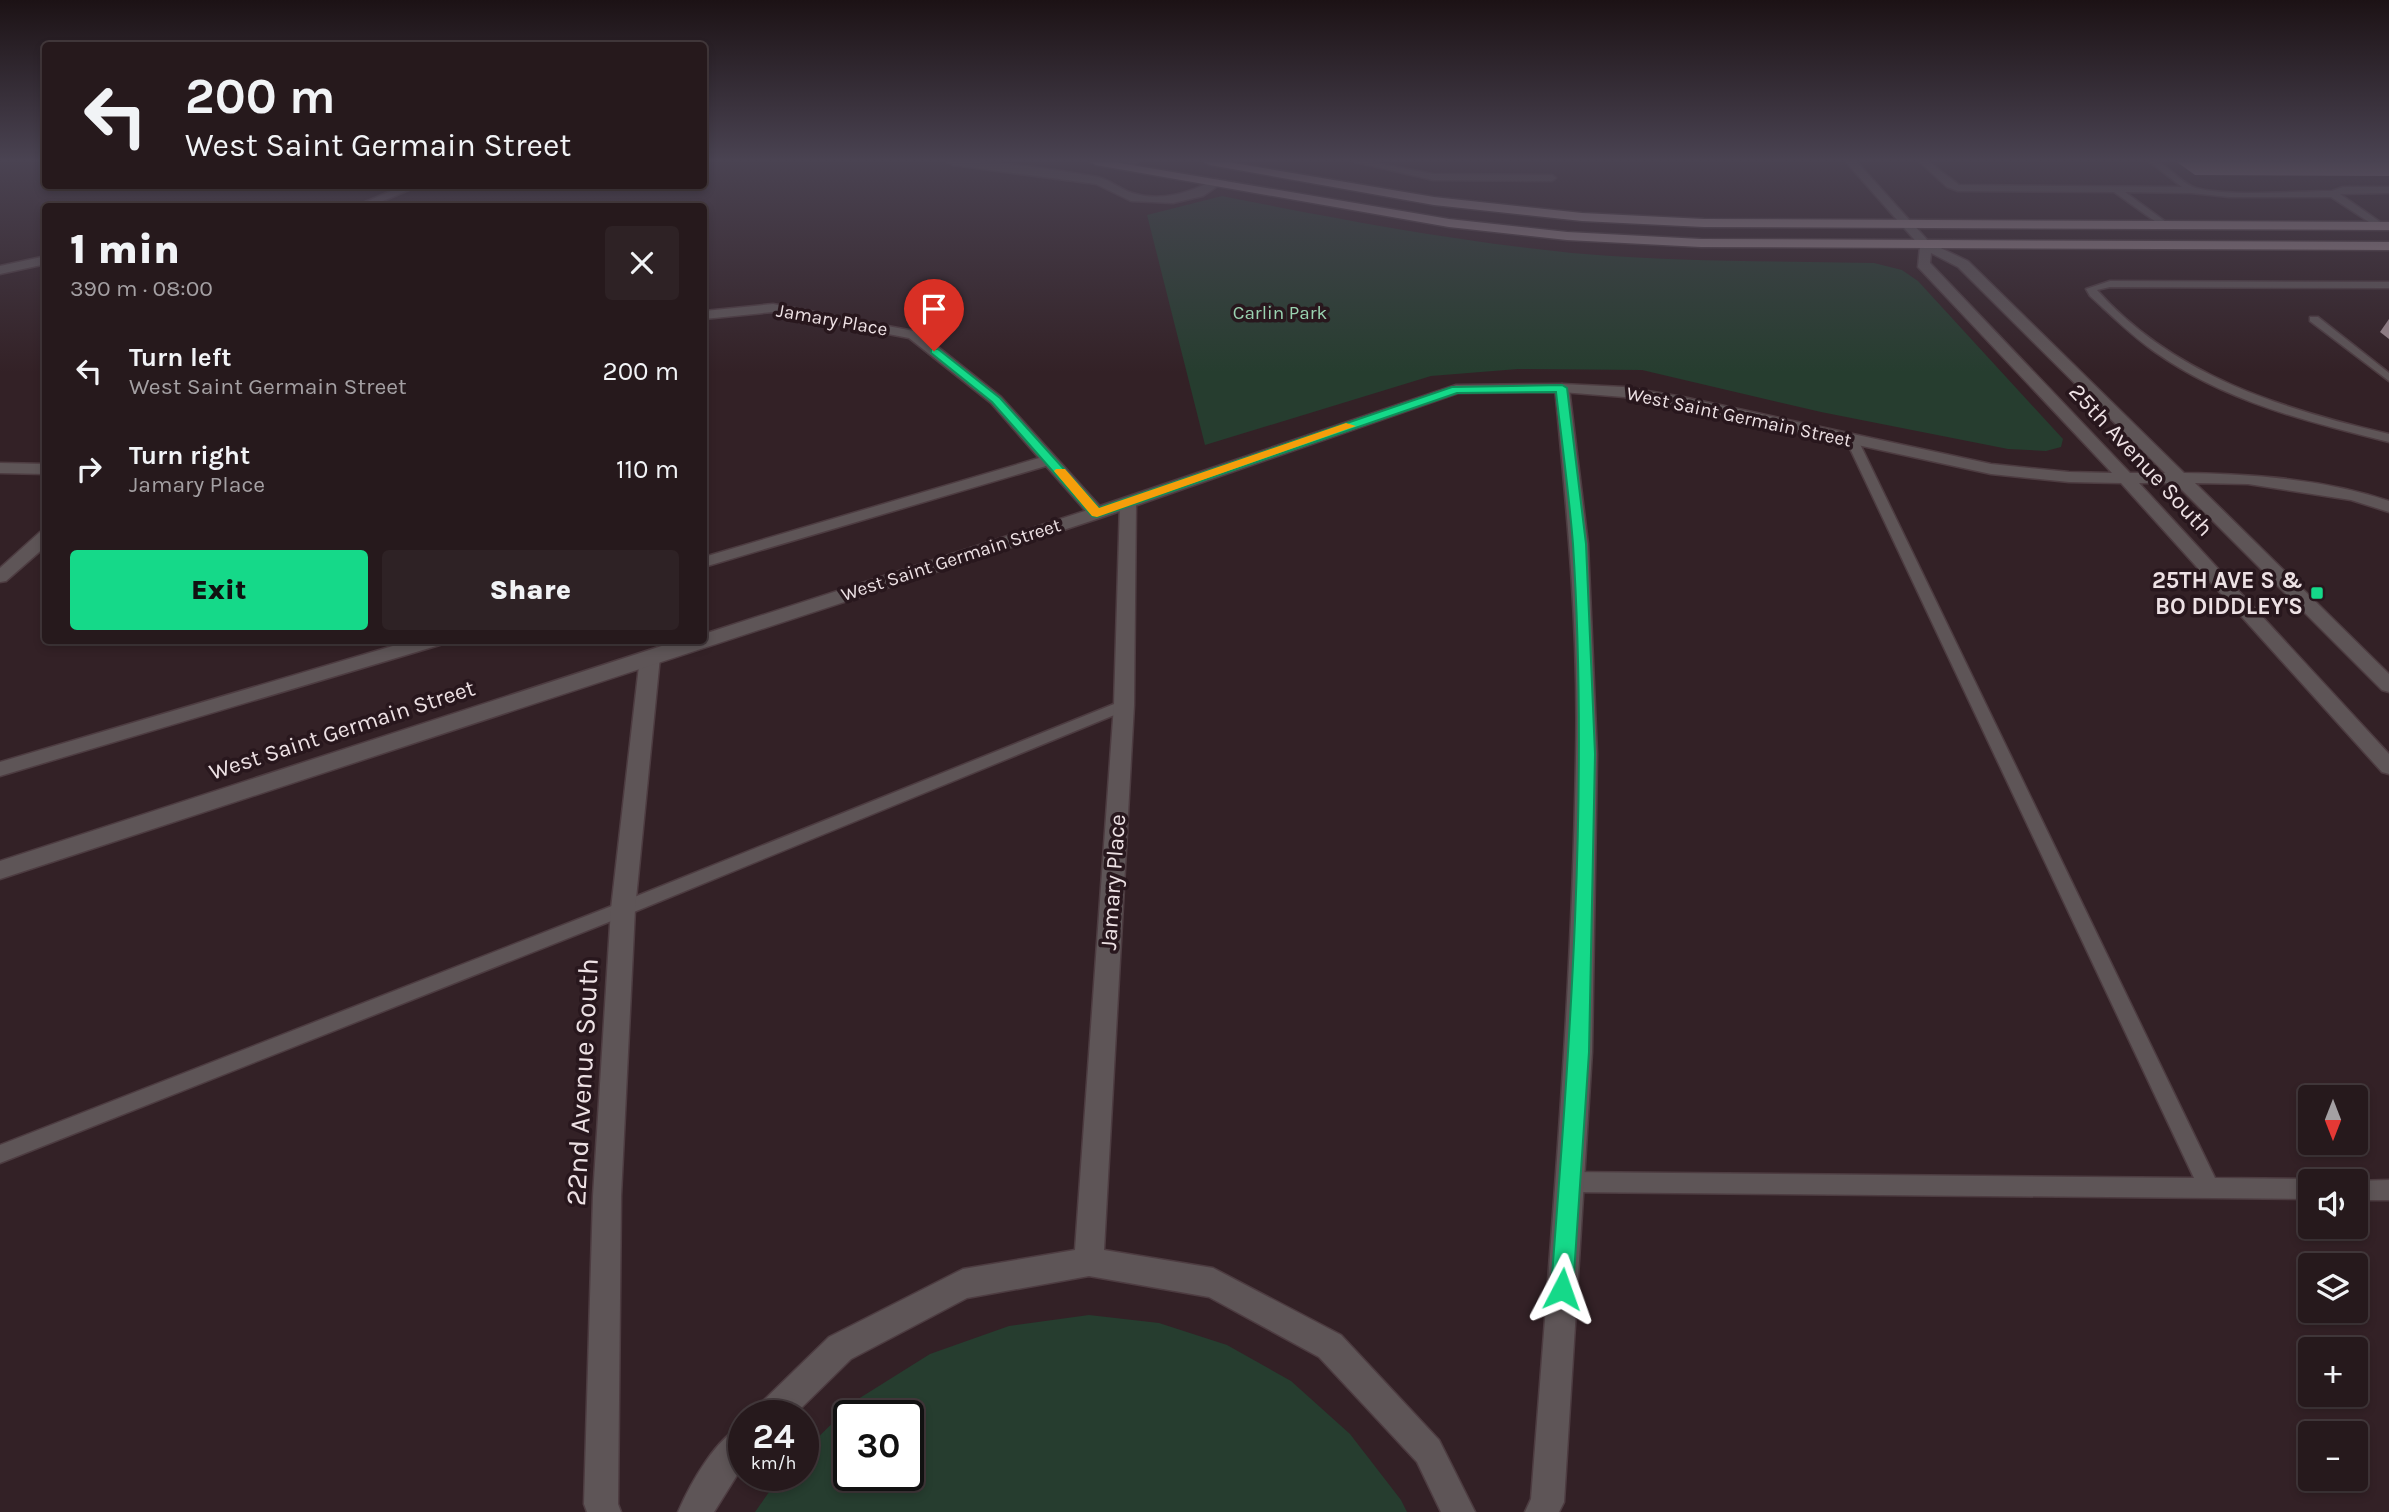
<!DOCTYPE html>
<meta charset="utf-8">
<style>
body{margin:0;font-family:Karla,sans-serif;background:#2e2225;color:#f1f3f6;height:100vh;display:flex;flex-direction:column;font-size:26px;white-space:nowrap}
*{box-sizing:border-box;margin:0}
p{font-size:23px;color:#a4a0a3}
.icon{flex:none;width:38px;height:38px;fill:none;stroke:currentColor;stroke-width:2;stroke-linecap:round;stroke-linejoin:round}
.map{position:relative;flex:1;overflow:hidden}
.details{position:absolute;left:42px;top:203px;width:665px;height:441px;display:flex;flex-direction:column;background:#26191c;border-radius:7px;box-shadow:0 4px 10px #0003,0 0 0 2px #42383b}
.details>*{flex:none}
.guide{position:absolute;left:42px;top:42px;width:665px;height:147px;border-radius:7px;box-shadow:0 4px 10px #0003,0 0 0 2px #42383b;background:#26191c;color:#f1f3f6;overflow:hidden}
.needle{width:46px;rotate:180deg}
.controls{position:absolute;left:2298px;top:1085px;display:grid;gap:14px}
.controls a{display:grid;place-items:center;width:70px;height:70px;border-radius:7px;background:#26191c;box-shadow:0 4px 10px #0003,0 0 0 2px #42383b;font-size:35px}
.speed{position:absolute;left:728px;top:1400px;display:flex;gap:14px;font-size:35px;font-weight:700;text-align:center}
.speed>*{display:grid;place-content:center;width:91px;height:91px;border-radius:50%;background:#26191c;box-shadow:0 4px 10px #0003,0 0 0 2px #42383b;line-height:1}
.speed small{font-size:18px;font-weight:400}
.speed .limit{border:4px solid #111;border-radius:10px;background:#fff;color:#111}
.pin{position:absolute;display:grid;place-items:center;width:60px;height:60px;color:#fff;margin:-72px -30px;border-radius:50% 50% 50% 0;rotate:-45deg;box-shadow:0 0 7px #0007}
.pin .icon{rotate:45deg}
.me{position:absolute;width:77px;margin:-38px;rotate:4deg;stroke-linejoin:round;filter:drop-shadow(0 0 5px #0008)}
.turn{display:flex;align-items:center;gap:24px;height:147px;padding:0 28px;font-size:32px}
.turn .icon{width:91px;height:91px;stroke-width:2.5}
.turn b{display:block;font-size:49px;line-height:60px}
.round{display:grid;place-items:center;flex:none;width:74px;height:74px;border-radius:7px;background:#2e2225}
.head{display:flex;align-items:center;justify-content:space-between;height:119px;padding:0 28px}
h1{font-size:42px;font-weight:800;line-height:52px}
.action{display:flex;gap:14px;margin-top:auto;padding:14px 28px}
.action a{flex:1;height:80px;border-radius:7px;background:#15d989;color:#111;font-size:28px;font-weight:800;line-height:80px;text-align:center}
.action a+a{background:#2e2225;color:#f1f3f6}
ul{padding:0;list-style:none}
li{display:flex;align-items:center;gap:21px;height:98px;padding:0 28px}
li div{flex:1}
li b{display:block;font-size:26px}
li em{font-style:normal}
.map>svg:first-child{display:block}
.green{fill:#263d2f;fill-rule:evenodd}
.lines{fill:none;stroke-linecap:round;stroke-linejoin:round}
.service-casing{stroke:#4d3c41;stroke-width:3}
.minor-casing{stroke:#4d3c41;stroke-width:3}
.tertiary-casing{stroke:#4d3c41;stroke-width:3}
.primary-casing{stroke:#4d3c41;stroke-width:3}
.service{fill:#5e5557;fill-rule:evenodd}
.minor{fill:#5e5557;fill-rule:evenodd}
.tertiary{fill:#5e5557;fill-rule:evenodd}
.primary{fill:#958287;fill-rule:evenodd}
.wall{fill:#9c888e}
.route{fill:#15d989;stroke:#0e8d59;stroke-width:2}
.slow{fill:#f59e0b}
.poi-dot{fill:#15d989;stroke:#28171d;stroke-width:2.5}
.labels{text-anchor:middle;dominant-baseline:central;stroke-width:7;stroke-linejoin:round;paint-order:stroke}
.far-park-label{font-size:19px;fill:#9ad3b1;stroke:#28171d}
.far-street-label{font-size:19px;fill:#ede1e4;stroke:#28171d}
.street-label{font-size:23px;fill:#ede1e4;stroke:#28171d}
.poi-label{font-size:23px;font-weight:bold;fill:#ede1e4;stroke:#28171d;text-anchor:end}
.near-street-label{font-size:28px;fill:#ede1e4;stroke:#28171d}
</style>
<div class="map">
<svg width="2389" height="1512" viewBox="0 0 2389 1512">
<rect width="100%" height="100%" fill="#332126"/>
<g class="green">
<path d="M 1222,196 C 1338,219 1454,241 1572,253 C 1672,262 1773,261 1874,263 L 1902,270 L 1918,281 L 2063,439 L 2061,447 L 2046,451 L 2008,449 L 1821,412 L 1642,370 L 1518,369 L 1431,376 L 1205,445 L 1147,215 Z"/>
<path d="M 1089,1315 L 1159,1323 L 1227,1345 L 1291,1381 L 1350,1434 L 1401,1500 L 1407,1512 L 755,1512 L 781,1475 L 803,1475 L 803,1452 L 855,1401 L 930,1354 L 1009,1326 ZM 849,1416 L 908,1416 L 908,1475 L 849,1475 Z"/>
</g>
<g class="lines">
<defs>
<g id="service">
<polygon points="1129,162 1138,162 1131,168 1125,168 1124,166"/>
<polygon points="1355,162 1371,162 1433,174 1552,175 1556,178 1552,181 1433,180"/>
<path d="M 1920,162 L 1929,162 L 1959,185 L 2182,187 L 2150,162 C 2169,161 2178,183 2196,188 C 2230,197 2295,191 2332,191 L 2343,187 L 2389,187 L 2389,193 L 2340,194 L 2386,226 L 2378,228 L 2331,197 L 2229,197 L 2191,193 L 2125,192 L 2166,222 L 2168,224 L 2163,227 L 2114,192 L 1958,191 L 1947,187 Z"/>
<path d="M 2110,281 L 2389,282 L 2389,288 L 2110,287 L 2097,290 C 2172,375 2282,409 2389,434 L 2389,442 C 2308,422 2224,401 2155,352 C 2132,336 2111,315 2090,296 L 2086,289 Z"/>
<polygon points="2310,317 2318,317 2389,373 2389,381 2310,321"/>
<polygon points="1852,436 1858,440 2215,1178 2310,1179 2315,1181 2310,1181 2310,1199 1569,1192 1562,1189 1559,1182 1562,1175 1569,1172 2194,1178 1846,440"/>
<polygon points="1124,700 1129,701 1132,705 1129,709 629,914 0,1163 0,1145 617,904"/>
<polygon points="2389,1180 2389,1200 2356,1200 2356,1181 2353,1181"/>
</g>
<g id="minor">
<path d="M 947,162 C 996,160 1050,169 1098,177 C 1110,180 1120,189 1132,193 C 1160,202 1191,193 1215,179 L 1225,181 L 1203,196 L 1173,203 L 1131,201 L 1096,184 L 953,165 Z"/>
<polygon points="403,186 418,186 371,206 356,206"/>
<polygon points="46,256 46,264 0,274 0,266"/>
<polygon points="773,304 919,332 1001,397 1106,513 1097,518 1091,517 1046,466 704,567 704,557 1039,458 991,403 909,338 773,312 704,319 704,311"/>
<path d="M 1562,384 L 1569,388 L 1588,544 L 1597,754 L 1592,1052 L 1564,1502 L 1559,1512 L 1525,1512 L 1531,1499 C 1550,1252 1572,1005 1576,757 C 1579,633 1567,510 1555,388 Z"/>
<polygon points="0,463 46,464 46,474 0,473"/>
<polygon points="1128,497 1136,502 1134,705 1104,1250 1213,1268 1341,1335 1439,1440 1475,1512 1441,1512 1417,1462 1319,1357 1209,1297 1089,1276 967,1298 851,1359 793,1416 754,1416 759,1405 829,1337 953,1274 963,1269 1075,1250 1114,705 1120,502"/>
<polygon points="46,531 46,546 6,581 0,582 0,568 40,532"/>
<polygon points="413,640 445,640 443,644 0,776 0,762"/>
<polygon points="650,651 657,653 660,657 635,909 621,1196 618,1504 621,1512 587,1512 584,1504 593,1196 611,909 640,657 643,653"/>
<path d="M 744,1425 L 744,1464 L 714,1512 L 678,1512 C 690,1484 716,1437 744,1425 Z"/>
</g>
<path id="tertiary" d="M 1846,162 L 1857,162 L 1930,243 L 1968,261 L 2184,473 C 2253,474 2324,479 2389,501 L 2389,512 L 2351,500 L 2248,484 L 2195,483 L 2389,674 L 2389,692 L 2382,690 L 2175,483 L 2139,483 L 2389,754 L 2389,774 L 2382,772 L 2121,483 L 2069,482 L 1991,474 L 1683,407 L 1624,397 L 1562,392 L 1458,393 L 1103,517 L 0,879 L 0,861 L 680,640 L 704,640 L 704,634 L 1091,509 L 1456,385 L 1562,384 L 1624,387 L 1683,397 L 1991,464 L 2069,472 L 2112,473 L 1918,267 L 1920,246 ZM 1931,253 L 1958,267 L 2165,473 L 2130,473 L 1930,263 Z"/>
<g id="primary">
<polygon points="1090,162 1114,162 1449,219 1567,232 1701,239 2389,242 2389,250 1701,247 1567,240 1449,227 1096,165"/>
<polygon points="1204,162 1228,162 1434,197 1582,213 1704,219 2389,222 2389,230 1704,227 1582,221 1434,205 1210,165"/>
</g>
</defs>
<use href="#service" class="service-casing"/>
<use href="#minor" class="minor-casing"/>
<use href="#tertiary" class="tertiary-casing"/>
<use href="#primary" class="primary-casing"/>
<use href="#service" class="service"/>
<use href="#minor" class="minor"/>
<use href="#tertiary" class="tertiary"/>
<use href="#primary" class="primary"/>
</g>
<g class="wall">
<polygon points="2177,162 2389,162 2389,176 2195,175"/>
<polygon points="2389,319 2389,339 2380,332"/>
</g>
<linearGradient id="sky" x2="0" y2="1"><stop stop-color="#1c1215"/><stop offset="0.43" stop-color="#4a4352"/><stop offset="1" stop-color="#4a4352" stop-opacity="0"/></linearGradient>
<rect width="2389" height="373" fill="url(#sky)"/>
<path class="route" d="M 931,349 L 938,349 L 1000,398 L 1099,508 L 1452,387 L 1562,385 L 1567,388 L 1586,544 L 1595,754 L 1589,1052 L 1573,1289 L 1570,1297 L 1562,1300 L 1554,1297 L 1551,1289 C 1570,1042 1589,792 1573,544 C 1569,494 1562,443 1556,392 L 1457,393 L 1097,517 L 1092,516 L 992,402 L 931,353 Z"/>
<polygon class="slow" points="1346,423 1356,426 1097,517 1092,516 1054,471 1056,469 1065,469 1099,508"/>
<rect class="poi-dot" x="2310" y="586" width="14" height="14" rx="3.5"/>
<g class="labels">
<g class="far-park-label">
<text x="1280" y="313">Carlin Park</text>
</g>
<g class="far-street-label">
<text transform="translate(832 320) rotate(10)">Jamary Place</text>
<text transform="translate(1739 417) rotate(12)">West Saint Germain Street</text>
<text transform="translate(951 560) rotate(-18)">West Saint Germain Street</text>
</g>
<g class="street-label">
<text transform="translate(2141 460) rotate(47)">25th Avenue South</text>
<text transform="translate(342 730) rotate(-18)">West Saint Germain Street</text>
<text transform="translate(1113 882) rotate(-86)">Jamary Place</text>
</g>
<g class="poi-label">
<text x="2303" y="580">25TH AVE S &amp;<tspan x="2303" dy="26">BO DIDDLEY'S</tspan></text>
</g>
<g class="near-street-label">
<text transform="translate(582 1082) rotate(-87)">22nd Avenue South</text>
</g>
</g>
</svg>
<div class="controls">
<a><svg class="needle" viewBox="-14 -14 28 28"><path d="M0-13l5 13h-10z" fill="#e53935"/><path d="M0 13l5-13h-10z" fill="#a4a0a3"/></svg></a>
<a><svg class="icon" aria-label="sound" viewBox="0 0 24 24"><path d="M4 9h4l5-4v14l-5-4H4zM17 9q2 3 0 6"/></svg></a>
<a><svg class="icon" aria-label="layers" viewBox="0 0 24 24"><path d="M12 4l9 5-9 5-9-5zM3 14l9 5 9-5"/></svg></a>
<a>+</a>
<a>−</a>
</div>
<div class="speed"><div>24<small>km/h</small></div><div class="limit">30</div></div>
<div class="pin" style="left:934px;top:351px;background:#d93025"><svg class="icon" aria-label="arrive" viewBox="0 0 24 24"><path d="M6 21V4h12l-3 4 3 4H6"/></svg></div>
<svg class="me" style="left:1562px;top:1289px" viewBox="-20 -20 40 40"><path d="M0-17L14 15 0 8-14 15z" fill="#15d989" stroke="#fff" stroke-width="4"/></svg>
<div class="guide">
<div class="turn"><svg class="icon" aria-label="left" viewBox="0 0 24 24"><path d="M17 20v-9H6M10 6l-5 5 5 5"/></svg><div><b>200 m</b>West Saint Germain Street</div></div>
</div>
<section class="details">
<div class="head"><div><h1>1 min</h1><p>390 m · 08:00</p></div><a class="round"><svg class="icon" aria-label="close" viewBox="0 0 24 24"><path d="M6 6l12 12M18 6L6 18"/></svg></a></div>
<ul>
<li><svg class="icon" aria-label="left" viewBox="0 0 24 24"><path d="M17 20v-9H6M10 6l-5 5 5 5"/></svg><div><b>Turn left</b><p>West Saint Germain Street</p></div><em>200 m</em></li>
<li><svg class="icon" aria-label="right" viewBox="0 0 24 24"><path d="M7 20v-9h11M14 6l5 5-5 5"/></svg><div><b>Turn right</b><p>Jamary Place</p></div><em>110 m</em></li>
</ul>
<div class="action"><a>Exit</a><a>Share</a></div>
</section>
</div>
